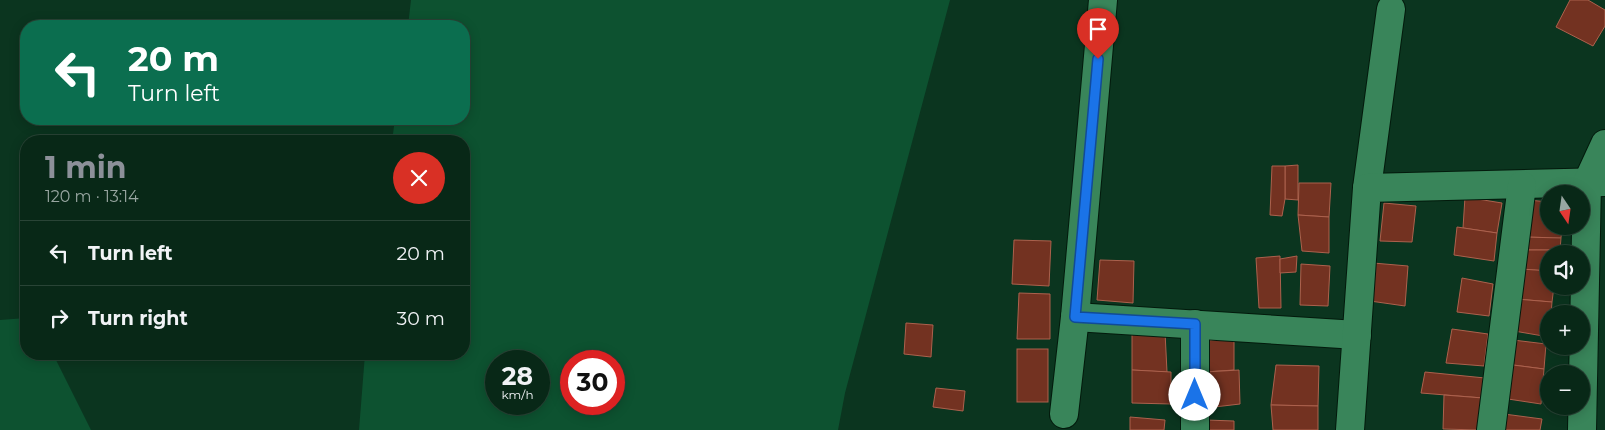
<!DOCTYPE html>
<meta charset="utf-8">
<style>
body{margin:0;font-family:Montserrat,sans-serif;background:#113020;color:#f1f3f6;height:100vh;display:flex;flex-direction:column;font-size:19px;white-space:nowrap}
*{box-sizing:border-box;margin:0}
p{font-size:16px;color:#98a6a1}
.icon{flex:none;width:28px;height:28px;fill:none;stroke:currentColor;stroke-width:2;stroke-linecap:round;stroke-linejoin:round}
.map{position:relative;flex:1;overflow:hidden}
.drawer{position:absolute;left:20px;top:135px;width:450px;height:225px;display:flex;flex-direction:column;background:#082817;border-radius:20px;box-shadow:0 2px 12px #0003,0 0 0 1px #294436}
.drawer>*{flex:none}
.top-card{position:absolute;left:20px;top:20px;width:450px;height:105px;border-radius:20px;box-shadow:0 2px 12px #0003,0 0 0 1px #294436;background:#0b6e4f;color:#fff;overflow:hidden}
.needle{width:32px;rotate:167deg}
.tools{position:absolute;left:1540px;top:185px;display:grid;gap:10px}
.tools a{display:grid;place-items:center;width:50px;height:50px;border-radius:50%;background:#082817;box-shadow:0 2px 12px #0003,0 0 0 1px #294436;font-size:25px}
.speed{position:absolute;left:485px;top:350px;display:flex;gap:10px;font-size:25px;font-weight:700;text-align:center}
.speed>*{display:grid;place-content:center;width:65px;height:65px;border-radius:50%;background:#082817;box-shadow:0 2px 12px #0003,0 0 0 1px #294436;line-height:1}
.speed small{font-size:12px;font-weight:400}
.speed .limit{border:8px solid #d22;background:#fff;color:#111}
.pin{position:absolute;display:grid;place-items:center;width:42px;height:42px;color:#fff;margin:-51px -21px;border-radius:50% 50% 50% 0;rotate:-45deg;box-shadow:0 0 5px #0007}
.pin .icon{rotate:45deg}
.me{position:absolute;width:55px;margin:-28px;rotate:0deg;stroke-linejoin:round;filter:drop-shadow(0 0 4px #0008)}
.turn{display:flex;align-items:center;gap:18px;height:105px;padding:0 25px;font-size:22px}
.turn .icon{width:65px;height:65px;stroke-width:2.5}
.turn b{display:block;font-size:35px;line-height:42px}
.round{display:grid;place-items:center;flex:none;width:52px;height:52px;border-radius:26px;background:#113020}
.summary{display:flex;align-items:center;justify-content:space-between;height:85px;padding:0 25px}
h1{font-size:30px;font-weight:700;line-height:38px;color:#8c9099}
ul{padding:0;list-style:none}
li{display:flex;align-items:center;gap:15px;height:65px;padding:0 25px;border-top:1px solid #294436}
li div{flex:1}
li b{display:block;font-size:19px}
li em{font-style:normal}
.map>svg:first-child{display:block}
.green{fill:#0d5230;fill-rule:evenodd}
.building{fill:#733221;stroke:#ac614d}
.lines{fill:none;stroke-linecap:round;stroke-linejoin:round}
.minor-casing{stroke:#031a0c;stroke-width:30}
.minor{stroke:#39855a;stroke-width:28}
.route-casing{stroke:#114b97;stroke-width:12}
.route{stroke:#1a73e8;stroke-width:9}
</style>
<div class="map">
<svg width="1605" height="430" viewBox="0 0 1605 430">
<rect width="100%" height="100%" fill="#0b351f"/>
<g class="green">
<path d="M 411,0 L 950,0 L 845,393 L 838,430 L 359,430 L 365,354 L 464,354 L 464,141 L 392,141 L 395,119 L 464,119 L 464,26 L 408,26 ZM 496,361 L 539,361 L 539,404 L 496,404 ZM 571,361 L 614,361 L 614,404 L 571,404 Z"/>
<polygon points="26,318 26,354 53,354 91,430 0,430 0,320"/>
</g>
<g class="building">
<polygon points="1570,0 1588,0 1605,10 1605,26 1593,46 1556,27"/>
<polygon points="1298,165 1298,200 1285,199 1285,166"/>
<polygon points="1272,166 1285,166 1285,199 1282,216 1270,215"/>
<polygon points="1299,183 1331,183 1329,217 1298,215"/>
<polygon points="1465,197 1502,203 1497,233 1463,228"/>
<polygon points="1528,200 1549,202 1549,226 1562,226 1561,238 1524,237"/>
<polygon points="1384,203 1416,206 1412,242 1380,241"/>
<polygon points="1298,215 1329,217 1329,253 1302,251"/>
<polygon points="1457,227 1497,233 1494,261 1454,255"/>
<polygon points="1524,237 1561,238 1560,250 1523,250"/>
<polygon points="1014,240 1051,241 1049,286 1012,284"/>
<polygon points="1523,250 1560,250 1559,254 1549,254 1549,271 1521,269"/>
<polygon points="1280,256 1281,308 1259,308 1256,258"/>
<polygon points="1297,256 1296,272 1280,273 1280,259"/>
<polygon points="1100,260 1134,261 1133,303 1097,300"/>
<polygon points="1373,263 1408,266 1405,306 1370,301"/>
<polygon points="1301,264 1330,266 1328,306 1300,305"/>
<polygon points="1521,269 1549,271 1549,286 1554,286 1552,302 1516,299"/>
<polygon points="1462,278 1493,284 1489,316 1457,312"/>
<polygon points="1019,293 1050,294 1050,339 1017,339"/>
<polygon points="1516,299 1552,302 1551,314 1549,314 1549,337 1514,331"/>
<polygon points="906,323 933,325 931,357 904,354"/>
<polygon points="1452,329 1488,334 1484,366 1446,363"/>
<polygon points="1165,332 1167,372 1132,370 1132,333"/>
<polygon points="1234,339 1234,370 1205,372 1204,341"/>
<polygon points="1513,340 1546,344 1544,369 1513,365"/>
<rect x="1017" y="349" width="31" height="53"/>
<polygon points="1276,365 1319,366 1318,406 1271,405"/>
<polygon points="1513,365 1544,369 1541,404 1508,399"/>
<polygon points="1132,370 1171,372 1171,404 1132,403"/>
<polygon points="1239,370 1240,404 1206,408 1205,372"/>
<polygon points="1425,372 1485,378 1483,398 1421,393"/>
<polygon points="936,388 965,391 963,411 933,407"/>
<polygon points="1444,395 1483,398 1479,430 1443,429"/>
<polygon points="1271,405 1318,406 1318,430 1273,430"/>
<polygon points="1504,414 1542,419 1540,430 1502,430"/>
<polygon points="1130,417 1165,420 1164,430 1130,430"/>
<polygon points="1206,420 1234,421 1234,430 1206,430"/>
</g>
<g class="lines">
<defs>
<g id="minor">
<polyline points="1367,188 1391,9"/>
<polyline points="1075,317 1357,335"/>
<polyline points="1064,414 1075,317 1103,0"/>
<polyline points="1195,430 1195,324"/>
<polyline points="1350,430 1367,188 1605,182"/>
<polyline points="1491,430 1522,185"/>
<polyline points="1582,430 1587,183 1605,144"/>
</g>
</defs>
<use href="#minor" class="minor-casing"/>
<use href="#minor" class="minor"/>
</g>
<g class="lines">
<defs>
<polyline id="route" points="1098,59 1075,317 1195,324 1195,395"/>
</defs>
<use href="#route" class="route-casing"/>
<use href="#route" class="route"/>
</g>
</svg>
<div class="tools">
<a><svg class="needle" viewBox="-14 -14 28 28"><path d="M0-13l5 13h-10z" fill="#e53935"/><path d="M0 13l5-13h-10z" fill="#98a6a1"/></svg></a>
<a><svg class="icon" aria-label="sound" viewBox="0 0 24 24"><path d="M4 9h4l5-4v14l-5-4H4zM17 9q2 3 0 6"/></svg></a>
<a>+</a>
<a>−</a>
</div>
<div class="speed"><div>28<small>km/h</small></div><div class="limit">30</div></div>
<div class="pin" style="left:1098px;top:59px;background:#d93025"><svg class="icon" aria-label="arrive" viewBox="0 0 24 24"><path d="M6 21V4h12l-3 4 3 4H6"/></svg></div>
<svg class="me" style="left:1195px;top:395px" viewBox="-20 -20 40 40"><circle r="19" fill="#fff"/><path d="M0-13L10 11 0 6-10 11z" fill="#1a73e8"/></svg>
<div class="top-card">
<div class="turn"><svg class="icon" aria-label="left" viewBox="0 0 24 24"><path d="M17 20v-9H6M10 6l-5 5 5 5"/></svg><div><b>20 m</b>Turn left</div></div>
</div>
<section class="drawer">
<div class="summary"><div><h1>1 min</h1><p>120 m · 13:14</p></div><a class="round" style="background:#d93025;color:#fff"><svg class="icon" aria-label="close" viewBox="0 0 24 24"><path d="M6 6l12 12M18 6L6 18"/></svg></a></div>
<ul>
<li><svg class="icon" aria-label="left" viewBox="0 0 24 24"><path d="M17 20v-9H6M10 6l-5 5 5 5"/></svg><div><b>Turn left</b></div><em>20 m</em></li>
<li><svg class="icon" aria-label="right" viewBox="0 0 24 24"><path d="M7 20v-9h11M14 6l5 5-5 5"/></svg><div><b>Turn right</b></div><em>30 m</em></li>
</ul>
</section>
</div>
